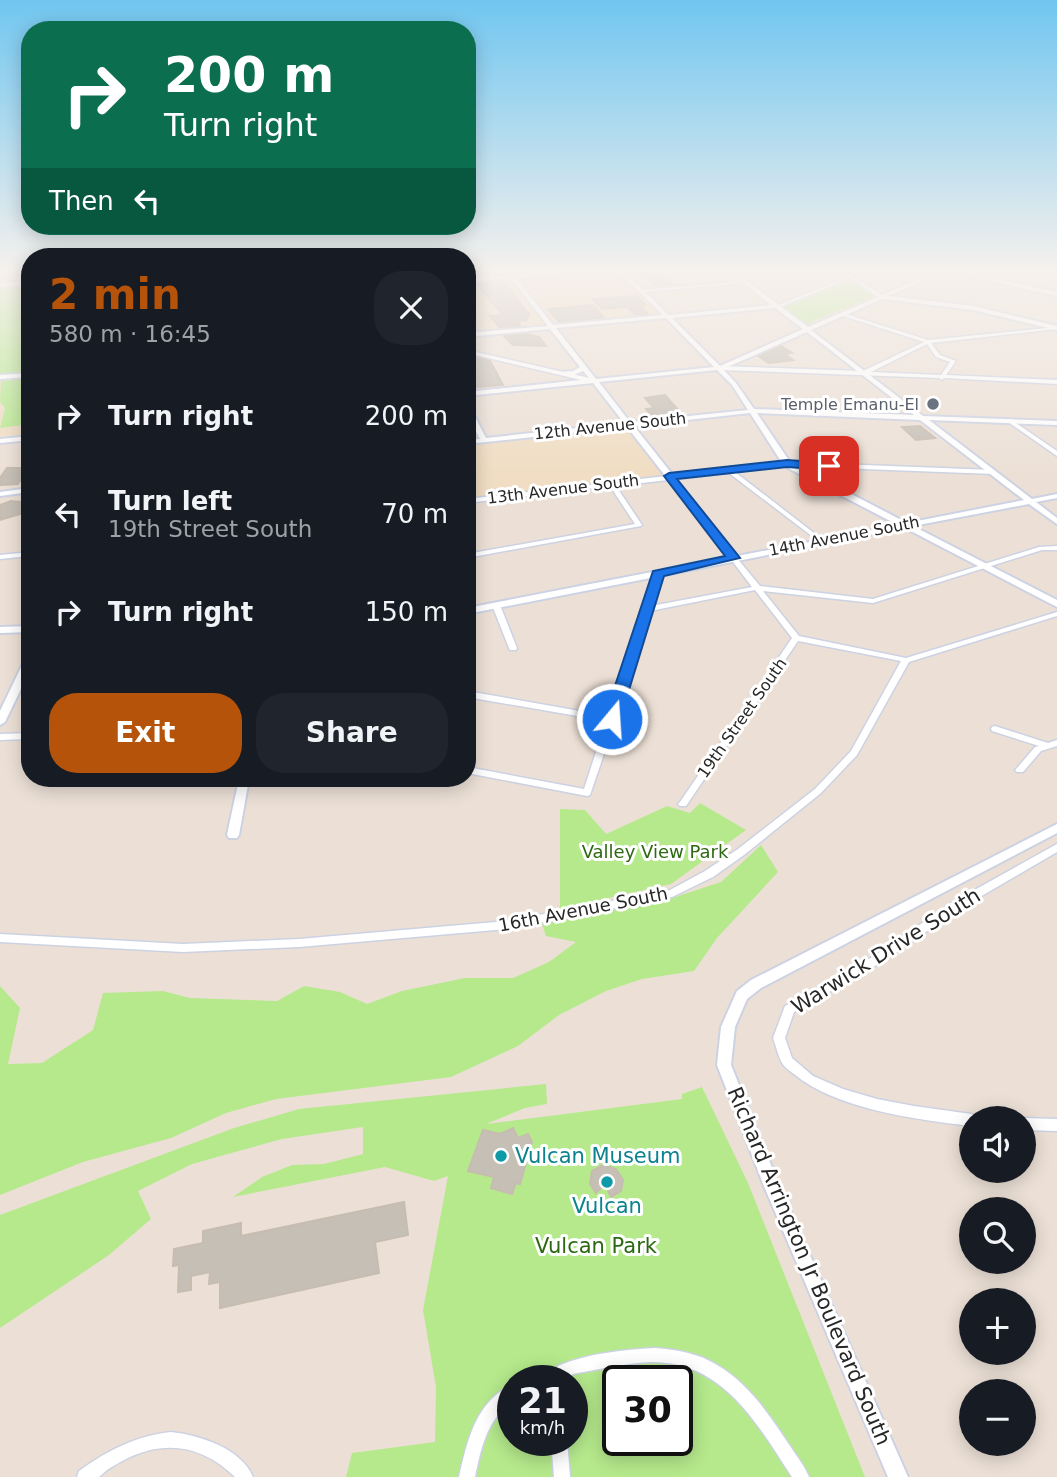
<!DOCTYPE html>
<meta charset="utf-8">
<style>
body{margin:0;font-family:"DejaVu Sans",sans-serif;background:#20242c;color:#f1f3f6;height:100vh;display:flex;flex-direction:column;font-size:26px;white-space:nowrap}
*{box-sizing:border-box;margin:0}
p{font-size:23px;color:#9ea1a6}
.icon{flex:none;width:38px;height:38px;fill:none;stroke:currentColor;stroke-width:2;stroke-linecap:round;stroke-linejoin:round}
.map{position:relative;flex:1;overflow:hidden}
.sheet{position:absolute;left:21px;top:248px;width:455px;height:539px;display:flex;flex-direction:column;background:#171b24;border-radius:28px;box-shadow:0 4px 18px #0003}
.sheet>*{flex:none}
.hud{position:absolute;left:21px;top:21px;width:455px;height:214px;border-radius:28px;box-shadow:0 4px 18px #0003;background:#0b6e4f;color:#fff;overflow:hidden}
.controls{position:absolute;left:959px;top:1106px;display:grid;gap:14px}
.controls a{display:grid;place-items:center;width:77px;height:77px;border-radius:50%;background:#171b24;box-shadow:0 4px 18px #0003;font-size:35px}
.speed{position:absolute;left:497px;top:1365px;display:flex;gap:14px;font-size:35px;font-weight:700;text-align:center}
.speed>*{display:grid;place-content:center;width:91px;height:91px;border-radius:50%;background:#171b24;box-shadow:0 4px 18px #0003;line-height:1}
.speed small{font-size:18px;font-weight:400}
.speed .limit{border:4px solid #111;border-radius:10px;background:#fff;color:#111}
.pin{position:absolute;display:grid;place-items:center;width:60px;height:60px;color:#fff;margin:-30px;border-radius:14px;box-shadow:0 4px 10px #0006}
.me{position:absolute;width:77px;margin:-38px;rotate:18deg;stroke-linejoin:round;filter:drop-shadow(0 0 5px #0008)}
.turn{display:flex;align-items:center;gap:24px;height:147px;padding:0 28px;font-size:32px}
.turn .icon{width:91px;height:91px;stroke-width:2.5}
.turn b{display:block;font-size:49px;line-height:60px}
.then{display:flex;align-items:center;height:66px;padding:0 28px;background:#0003;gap:14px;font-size:26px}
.round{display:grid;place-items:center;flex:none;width:74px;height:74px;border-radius:28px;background:#20242c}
.summary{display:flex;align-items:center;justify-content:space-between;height:119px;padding:0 28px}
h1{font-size:42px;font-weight:800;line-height:52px;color:#b45309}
.primary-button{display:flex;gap:14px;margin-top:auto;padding:14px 28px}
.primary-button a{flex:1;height:80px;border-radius:28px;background:#b45309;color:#fff;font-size:28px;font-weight:800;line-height:80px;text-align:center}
.primary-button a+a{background:#20242c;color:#f1f3f6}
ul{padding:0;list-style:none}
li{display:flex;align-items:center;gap:21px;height:98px;padding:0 28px}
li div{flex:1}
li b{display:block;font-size:26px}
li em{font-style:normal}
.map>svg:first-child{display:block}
.education{fill:#f0ddc3}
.green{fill:#b5e98c;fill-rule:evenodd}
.building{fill:#c5bfb6;stroke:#c7bcb0;stroke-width:2}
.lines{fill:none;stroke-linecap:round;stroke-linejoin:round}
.minor-casing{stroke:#ccd2e2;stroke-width:3}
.tertiary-casing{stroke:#ccd2e2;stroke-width:4}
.secondary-casing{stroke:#ccd2e2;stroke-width:4}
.minor{fill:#fff;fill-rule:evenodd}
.tertiary{fill:#fff;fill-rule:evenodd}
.secondary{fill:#fff;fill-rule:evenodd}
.route{fill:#1a73e8;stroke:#114b97;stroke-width:2}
.worship-dot{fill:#6b7280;stroke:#fff;stroke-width:2.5}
.culture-dot{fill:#0f9aa8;stroke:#fff;stroke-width:2.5}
.labels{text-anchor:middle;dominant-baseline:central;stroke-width:6;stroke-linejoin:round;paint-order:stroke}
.far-worship-label{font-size:16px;fill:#5b616d;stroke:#fff;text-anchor:end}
.far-street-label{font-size:16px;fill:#272727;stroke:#fff}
.park-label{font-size:18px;fill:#2d6912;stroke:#fff}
.street-label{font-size:18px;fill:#272727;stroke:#fff}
.near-street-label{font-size:21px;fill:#272727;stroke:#fff}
.near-culture-label{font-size:21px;fill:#0d838f;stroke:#fff;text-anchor:start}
.near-park-label{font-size:21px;fill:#2d6912;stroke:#fff}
</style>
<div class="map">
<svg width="1057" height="1477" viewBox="0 0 1057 1477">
<rect width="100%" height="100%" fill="#ece0d6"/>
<g class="education">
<polygon points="0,269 30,269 30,434 0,436"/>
<polygon points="467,269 616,269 666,318 467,337"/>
<polygon points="628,424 669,476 467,501 467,442"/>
</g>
<g class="green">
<polygon points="851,280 875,296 807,324 783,307"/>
<polygon points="30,284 30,371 0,374 0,287"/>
<polygon points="30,379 29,424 0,428 5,408 0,402 1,381"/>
<polygon points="700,803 746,830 671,884 560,909 560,809 585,810 606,834 667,806 690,813"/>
<polygon points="761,845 778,872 717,938 694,971 642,979 606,991 559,1015 518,1046 451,1077 276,1099 226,1113 171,1138 83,1162 0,1195 0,986 20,1008 8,1064 42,1063 93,1030 103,993 163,991 190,998 277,1001 304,986 340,992 367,1004 402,991 465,978 513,978 549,962 576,942 546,936 542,924 669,899 721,882"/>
<path d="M 546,1084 L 547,1104 L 525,1108 L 486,1124 L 682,1099 L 682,1094 L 702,1087 L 748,1183 L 865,1477 L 346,1477 L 352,1453 L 435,1442 L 436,1387 L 423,1310 L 448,1176 L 434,1181 L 385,1167 L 233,1197 L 262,1177 L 292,1165 L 324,1164 L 363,1154 L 363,1127 L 282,1139 L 192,1164 L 138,1191 L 151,1219 L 109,1255 L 0,1328 L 0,1215 L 234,1128 L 299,1109 ZM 513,1381 L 572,1381 L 572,1440 L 513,1440 ZM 618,1381 L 677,1381 L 677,1440 L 618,1440 Z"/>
</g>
<g class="building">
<polygon points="637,269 654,269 672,285 655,286"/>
<polygon points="503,281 529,314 526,320 517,321 520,326 500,328 490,316 503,315 477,284"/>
<polygon points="636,296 646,305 641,306 648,314 635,315 627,307 602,309 593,299"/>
<polygon points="593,305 604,318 559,322 548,309"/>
<polygon points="526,334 539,337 546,346 513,345 504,336"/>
<polygon points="781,346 792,353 785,354 793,360 769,363 758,356"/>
<polygon points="467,356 490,361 503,385 467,388"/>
<polygon points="665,395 671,402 682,414 652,416 646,409 654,408 645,398"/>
<polygon points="920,426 935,438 916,440 902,427"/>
<polygon points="7,468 28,468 18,484 0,485 0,478"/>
<polygon points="11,501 30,503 30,511 0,520 0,505"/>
<polygon points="513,1128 518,1138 528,1134 532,1142 520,1184 516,1183 512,1194 491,1188 494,1177 468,1171 483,1130 500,1134"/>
<polygon points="603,1165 616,1169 623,1180 621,1191 611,1197 605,1184 596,1193 590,1184 592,1171"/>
<polygon points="404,1202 408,1235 375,1242 379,1273 220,1308 220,1282 209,1284 210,1272 191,1276 191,1290 178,1292 179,1265 173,1266 174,1249 203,1243 203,1231 241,1223 241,1236"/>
</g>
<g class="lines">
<defs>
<g id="minor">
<polygon points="738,269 749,269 731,272 729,271"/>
<polygon points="950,269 973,269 951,271"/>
<polygon points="850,276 854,277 780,307 776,306"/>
<polygon points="748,281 746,283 642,292 640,291 642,290"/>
<path d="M 842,313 L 928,340 L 1057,327 L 1057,329 L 931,343 L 940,355 L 956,361 L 946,375 L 1057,380 L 1057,384 L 944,378 L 942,380 L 939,378 L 720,370 L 717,368 L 720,366 L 863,371 L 924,342 L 840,315 L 840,314 ZM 927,344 L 936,357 L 950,362 L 941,375 L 871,372 Z"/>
<polygon points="467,350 594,379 597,381 594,383 467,353"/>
<polygon points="1010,419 1057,451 1057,456 1008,422 1008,420"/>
<polygon points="787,462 993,470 996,472 993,474 787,466 735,472 823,540 823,542 821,543 729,473 616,486 642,525 641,526 467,558 467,554 635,524 610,486 467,503 467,499 608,483 611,481 614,482"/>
<polygon points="1057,546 1057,550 1042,550 873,603 763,591 799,636 906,658 1057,612 1057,616 909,662 857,755 821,793 744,855 713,877 672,897 507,929 299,947 183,952 0,942 0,934 183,944 299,939 507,921 670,890 705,871 738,849 815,789 851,751 901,661 798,641 686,806 680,806 678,804 680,802 792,638 755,590 650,611 616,719 590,795 587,796 467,773 467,767 584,789 606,721 467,697 467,691 608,716 654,573 658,571 662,573 651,606 752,587 730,558 734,556 736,557 760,586 873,599 1039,547"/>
<polygon points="30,552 30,556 0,559 0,555"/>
<polygon points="493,603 499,603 500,605 517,648 516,650 510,650 509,648 492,605"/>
<polygon points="995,726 1048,743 1057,740 1057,746 1041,751 1023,772 1017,772 1015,770 1017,768 1035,747 1039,746 992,731 991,729 992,727"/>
<polygon points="30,733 30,739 0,740 0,734"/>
<path d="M 1057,844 L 1057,852 L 961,908 L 882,962 L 794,1012 L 785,1038 L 792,1058 L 813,1076 L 843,1089 L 877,1099 L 914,1106 L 971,1114 L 975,1116 L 976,1118 L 971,1118 L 971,1126 C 919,1120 835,1109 794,1074 C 790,1071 785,1068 782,1063 C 778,1056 776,1046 773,1038 L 785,1006 L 874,956 L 953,902 Z"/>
<polygon points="1024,1118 1057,1119 1057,1131 1024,1130"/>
<path d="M 655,1348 C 677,1350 698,1353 717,1365 C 750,1384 772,1419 792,1449 C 798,1458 805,1467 809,1477 L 792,1477 C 758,1425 724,1362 653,1362 C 626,1363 600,1369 573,1374 L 569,1376 L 568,1381 L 553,1381 L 558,1366 C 589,1353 622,1350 655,1348 Z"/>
<path d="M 513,1385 L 513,1401 C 487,1419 481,1448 475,1477 L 459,1477 C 467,1442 476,1400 513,1385 Z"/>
<path d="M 171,1432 C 199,1435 241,1448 253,1477 L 235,1477 C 203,1446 166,1439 126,1459 C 120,1462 113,1466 107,1470 C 104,1472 102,1475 99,1477 C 93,1477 83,1477 77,1477 L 79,1471 C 108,1450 136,1436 171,1432 Z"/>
<polygon points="551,1440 567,1440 570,1477 554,1477"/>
</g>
<g id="tertiary">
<path d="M 504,269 L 508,269 L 513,275 L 609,269 L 607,271 L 516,278 L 553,325 L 663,315 L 651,303 L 654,301 L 669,315 L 771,305 L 726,269 L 731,269 L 808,327 L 878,297 L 837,269 L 842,269 L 882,295 L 928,275 L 945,270 L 945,269 L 953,269 L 1057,292 L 1057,296 L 951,272 L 932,277 L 888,296 L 973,306 L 1057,326 L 1057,330 L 973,310 L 883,299 L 811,330 L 923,416 L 1057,421 L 1057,425 L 929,420 L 1032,499 L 1057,494 L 1057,498 L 1036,502 L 1057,518 L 1057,524 L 1029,504 L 913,526 L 1057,600 L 1057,607 L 905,528 L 467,614 L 467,608 L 729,557 L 627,427 L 467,444 L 467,440 L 480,439 L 467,414 L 467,405 L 470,407 L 486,438 L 624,423 L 593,383 L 467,396 L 467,392 L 590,379 L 583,371 L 574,375 L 560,374 L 560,372 L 573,371 L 580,367 L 550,329 L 467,337 L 467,333 L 548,326 L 511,278 L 467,282 L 467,278 L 508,275 ZM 775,308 L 803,329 L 720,366 L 672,318 ZM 666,318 L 714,367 L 596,379 L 556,328 ZM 807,332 L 914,415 L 754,409 L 736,383 L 723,369 ZM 717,370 L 732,385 L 748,410 L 630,422 L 599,382 ZM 750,413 L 784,466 L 898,525 L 737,556 L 634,426 ZM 757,413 L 920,420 L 1024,500 L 907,523 L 790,462 Z"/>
<polygon points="30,373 30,377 0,379 0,375"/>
<polygon points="30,436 30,440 0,443 0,439"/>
<polygon points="30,488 30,492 0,496 0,492"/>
<polygon points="30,626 30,632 0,633 0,627"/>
<polygon points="30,656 30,670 5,722 0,725 0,711 25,659"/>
<polygon points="239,779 249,779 239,835 237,838 229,838 227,835"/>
<polygon points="1057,824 1057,833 761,988 747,999 735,1027 731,1065 779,1185 908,1477 888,1477 764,1186 717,1065 721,1027 737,991 751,980"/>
</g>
<g id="secondary">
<polygon points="615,269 621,269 656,302 656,304 652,304"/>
<polygon points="30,281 30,285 0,287 0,283"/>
</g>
</defs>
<use href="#minor" class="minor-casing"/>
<use href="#tertiary" class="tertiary-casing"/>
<use href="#secondary" class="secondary-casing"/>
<use href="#minor" class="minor"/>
<use href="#tertiary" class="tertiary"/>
<use href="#secondary" class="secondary"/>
</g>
<linearGradient id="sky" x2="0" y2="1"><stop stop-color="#70c6f0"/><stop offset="0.57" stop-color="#f6f1ed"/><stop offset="1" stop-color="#f6f1ed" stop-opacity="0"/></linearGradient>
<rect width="1057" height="476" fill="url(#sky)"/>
<polygon class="route" points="787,460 829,463 834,466 829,470 787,467 677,479 740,558 664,576 620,719 618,722 607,722 604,719 653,571 725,556 664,476 669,473"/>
<circle class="worship-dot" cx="933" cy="404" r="7"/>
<g class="culture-dot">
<circle cx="501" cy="1156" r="7"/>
<circle cx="607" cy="1182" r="7"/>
</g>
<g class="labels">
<g class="far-worship-label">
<text x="919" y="404">Temple Emanu-El</text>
</g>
<g class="far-street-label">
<text transform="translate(610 426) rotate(-6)">12th Avenue South</text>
<text transform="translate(563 489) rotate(-7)">13th Avenue South</text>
<text transform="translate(844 536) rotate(-11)">14th Avenue South</text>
<text transform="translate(742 718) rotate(-55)">19th Street South</text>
</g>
<g class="park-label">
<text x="655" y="851">Valley View Park</text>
</g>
<g class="street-label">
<text transform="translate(583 909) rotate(-11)">16th Avenue South</text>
</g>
<g class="near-street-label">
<text transform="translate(886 951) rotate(-32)">Warwick Drive South</text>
<text transform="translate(809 1266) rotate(67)">Richard Arrington Jr Boulevard South</text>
</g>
<g class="near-culture-label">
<text x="515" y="1156">Vulcan Museum</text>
<text x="607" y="1206" text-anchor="middle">Vulcan</text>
</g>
<g class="near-park-label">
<text x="596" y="1246">Vulcan Park</text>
</g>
</g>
</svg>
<div class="controls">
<a><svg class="icon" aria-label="sound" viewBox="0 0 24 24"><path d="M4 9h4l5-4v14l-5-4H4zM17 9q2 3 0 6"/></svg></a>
<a><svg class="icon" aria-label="search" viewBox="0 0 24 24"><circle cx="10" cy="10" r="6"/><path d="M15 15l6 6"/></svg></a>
<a>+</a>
<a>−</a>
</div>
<div class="speed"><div>21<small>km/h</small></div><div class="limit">30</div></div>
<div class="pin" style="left:829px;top:466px;background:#d93025"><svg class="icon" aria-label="arrive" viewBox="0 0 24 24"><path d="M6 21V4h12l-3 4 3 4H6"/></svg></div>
<svg class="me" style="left:612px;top:719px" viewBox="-20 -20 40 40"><circle r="17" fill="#1a73e8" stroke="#fff" stroke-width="3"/><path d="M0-11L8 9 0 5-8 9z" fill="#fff"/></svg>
<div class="hud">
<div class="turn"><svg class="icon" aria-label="right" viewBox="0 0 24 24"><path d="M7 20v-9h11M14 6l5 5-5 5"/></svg><div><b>200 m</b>Turn right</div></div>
<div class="then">Then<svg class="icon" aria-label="left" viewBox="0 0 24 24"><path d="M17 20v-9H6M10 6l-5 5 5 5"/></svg></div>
</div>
<section class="sheet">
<div class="summary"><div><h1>2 min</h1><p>580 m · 16:45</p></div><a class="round"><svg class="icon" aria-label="close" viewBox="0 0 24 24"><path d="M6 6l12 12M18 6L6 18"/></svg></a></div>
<ul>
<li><svg class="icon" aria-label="right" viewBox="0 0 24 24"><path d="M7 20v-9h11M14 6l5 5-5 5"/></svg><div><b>Turn right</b></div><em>200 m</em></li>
<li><svg class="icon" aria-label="left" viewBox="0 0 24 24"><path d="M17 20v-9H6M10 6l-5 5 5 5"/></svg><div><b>Turn left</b><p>19th Street South</p></div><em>70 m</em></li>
<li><svg class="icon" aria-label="right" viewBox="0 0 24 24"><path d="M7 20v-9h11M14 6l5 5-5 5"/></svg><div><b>Turn right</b></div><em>150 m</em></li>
</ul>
<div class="primary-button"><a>Exit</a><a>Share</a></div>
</section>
</div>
